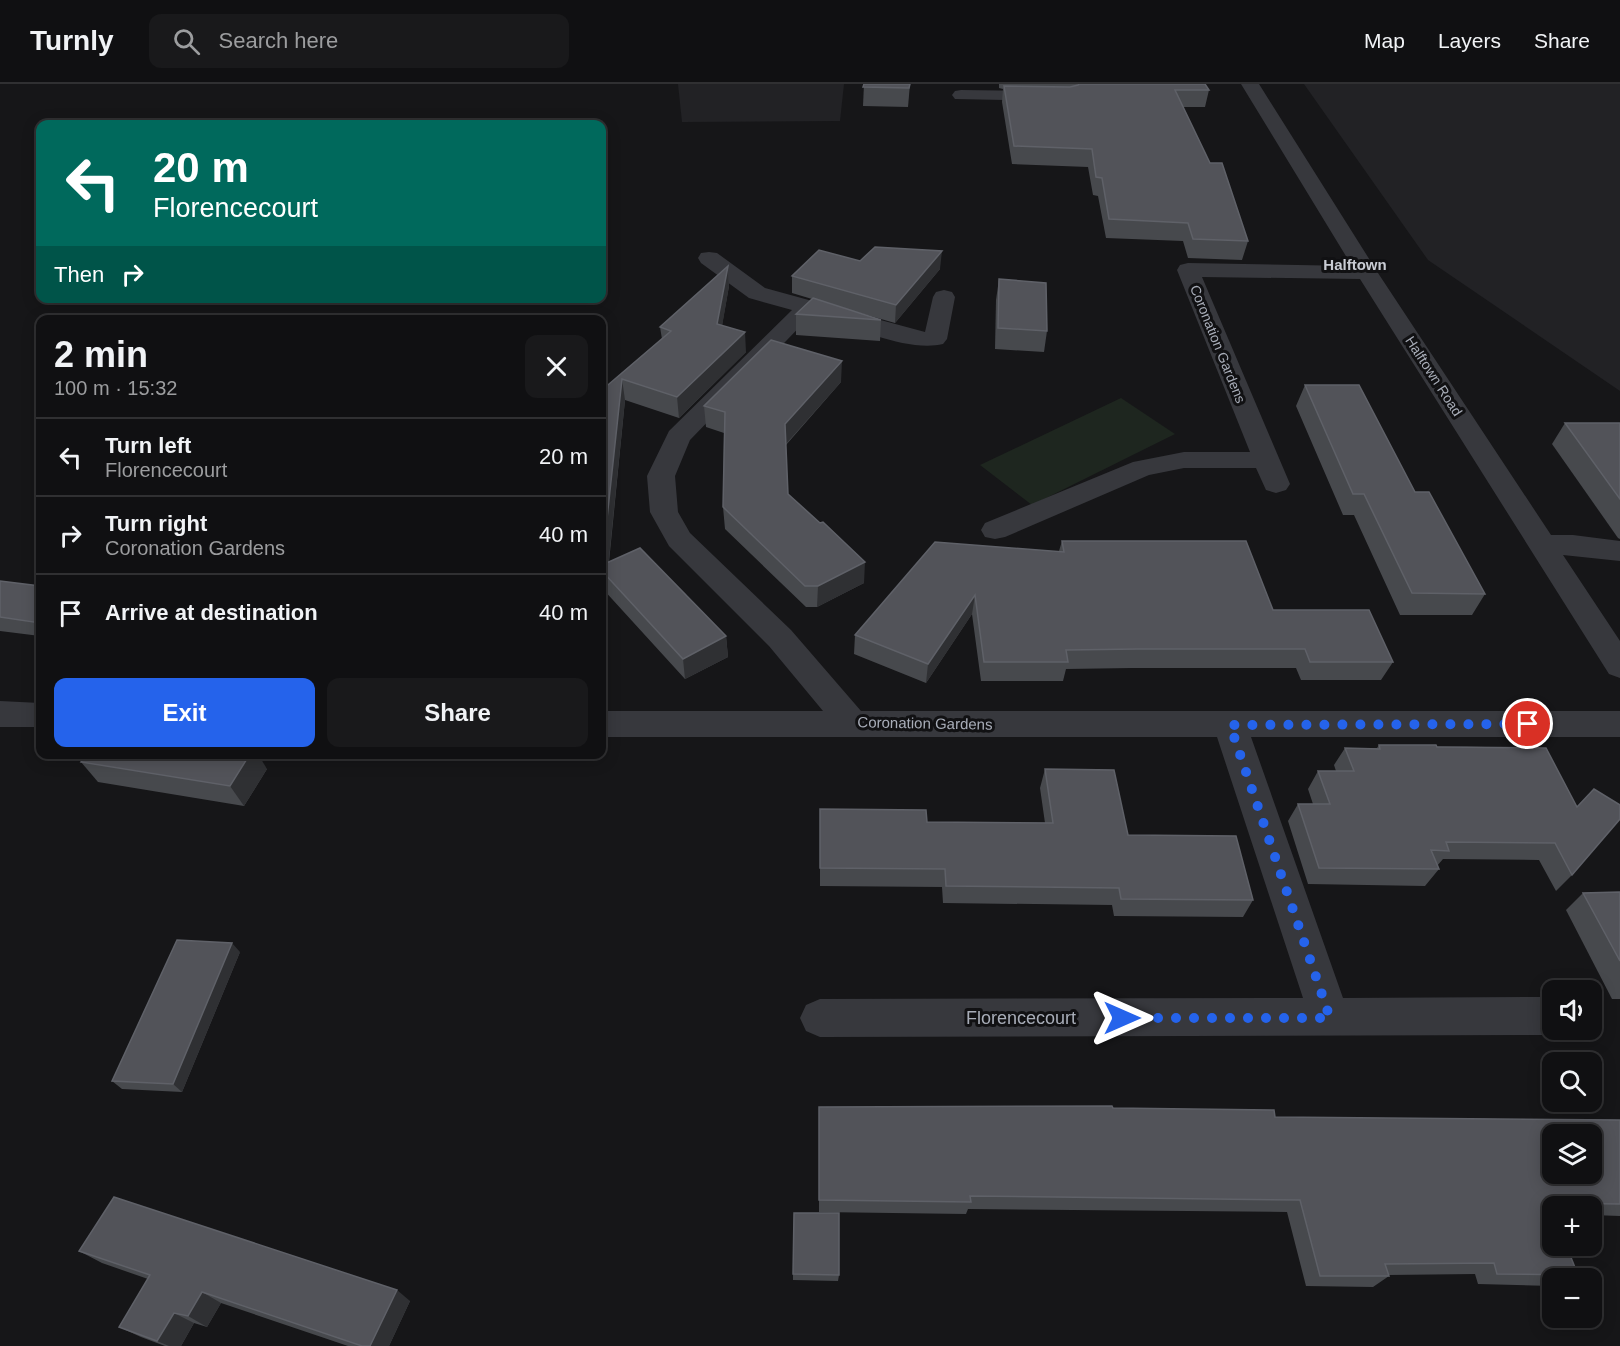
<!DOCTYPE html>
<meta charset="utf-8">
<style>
body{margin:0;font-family:Helvetica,sans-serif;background:#19191b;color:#f1f3f6;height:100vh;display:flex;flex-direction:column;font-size:22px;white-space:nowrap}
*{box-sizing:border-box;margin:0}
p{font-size:20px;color:#9c9d9f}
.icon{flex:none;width:33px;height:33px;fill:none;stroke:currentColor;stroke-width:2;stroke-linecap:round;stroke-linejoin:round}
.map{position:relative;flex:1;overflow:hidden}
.side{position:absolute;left:36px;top:231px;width:570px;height:444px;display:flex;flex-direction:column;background:#101012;border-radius:12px;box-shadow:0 3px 15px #0003,0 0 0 2px #303032}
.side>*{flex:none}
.hud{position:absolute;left:36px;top:36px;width:570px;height:183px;border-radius:12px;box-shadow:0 3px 15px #0003,0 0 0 2px #303032;background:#00695c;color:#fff;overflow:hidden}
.tools{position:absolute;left:1542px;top:896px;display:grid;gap:12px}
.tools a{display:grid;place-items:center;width:60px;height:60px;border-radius:12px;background:#101012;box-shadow:0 3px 15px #0003,0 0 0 2px #303032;font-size:30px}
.pin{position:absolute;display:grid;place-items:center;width:51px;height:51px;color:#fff;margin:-26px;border:3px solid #fff;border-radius:50%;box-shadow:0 2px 6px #0007}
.me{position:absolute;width:66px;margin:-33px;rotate:90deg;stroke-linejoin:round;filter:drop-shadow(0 0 4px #0008)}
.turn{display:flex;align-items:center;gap:21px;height:126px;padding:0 18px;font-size:27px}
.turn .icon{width:78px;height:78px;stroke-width:2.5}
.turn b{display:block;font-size:42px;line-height:51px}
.then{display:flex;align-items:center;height:57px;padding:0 18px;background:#0003;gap:12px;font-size:22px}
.round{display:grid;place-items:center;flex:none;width:63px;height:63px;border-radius:12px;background:#19191b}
.summary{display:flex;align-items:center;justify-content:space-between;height:102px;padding:0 18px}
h1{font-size:36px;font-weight:800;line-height:45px}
.primary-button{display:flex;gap:12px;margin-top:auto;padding:12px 18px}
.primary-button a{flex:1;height:69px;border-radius:12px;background:#2563eb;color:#fff;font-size:24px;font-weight:800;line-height:69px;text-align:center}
.primary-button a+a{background:#19191b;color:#f1f3f6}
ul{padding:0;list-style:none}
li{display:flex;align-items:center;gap:18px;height:78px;padding:0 18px;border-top:2px solid #303032}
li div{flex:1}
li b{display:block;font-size:22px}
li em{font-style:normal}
header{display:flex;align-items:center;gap:36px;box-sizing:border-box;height:84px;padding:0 30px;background:#101012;border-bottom:2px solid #303032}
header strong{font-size:28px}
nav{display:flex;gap:33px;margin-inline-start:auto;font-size:21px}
.search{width:420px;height:54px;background:#19191b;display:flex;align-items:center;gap:15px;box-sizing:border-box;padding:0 21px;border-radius:12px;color:#9c9d9f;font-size:22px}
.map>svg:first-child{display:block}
.built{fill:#222225}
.green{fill:#1e261f}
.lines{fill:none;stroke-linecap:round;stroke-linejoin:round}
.minor{fill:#37383d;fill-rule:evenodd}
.wall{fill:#47494d}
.shaded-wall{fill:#2f3033}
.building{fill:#525359;stroke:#5f6168;stroke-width:1.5;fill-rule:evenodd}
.route{stroke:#2563eb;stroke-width:10;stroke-dasharray:0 18}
.labels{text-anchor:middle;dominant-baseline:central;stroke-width:6;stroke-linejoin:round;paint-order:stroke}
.far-street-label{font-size:14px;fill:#a8adb8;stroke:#111113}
.far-quarter-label{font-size:15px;font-weight:bold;fill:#c9ccd4;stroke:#111113}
.street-label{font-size:15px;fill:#a8adb8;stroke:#111113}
.near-street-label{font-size:18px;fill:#a8adb8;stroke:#111113}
</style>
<header>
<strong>Turnly</strong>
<div class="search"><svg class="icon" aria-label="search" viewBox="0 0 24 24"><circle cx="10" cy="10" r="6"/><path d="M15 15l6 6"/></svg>Search here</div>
<nav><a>Map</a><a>Layers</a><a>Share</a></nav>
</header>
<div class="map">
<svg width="1620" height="1262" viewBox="0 0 1620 1262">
<rect width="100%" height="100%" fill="#161618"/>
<g class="built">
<polygon points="678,0 844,0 840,37 682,38"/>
<polygon points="1304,0 1620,0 1620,307 1428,176"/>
</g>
<polygon class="green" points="1121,314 1175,350 1032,421 980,381"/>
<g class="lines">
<g class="minor">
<polygon points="1241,0 1259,0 1378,189 1551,451 1573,451 1620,457 1620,477 1563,471 1620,557 1620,594 1609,590 1360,195 1202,193 1290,400 1286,406 1276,409 1266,406 1256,384 1184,384 1149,391 1005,453 995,455 985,453 981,446 985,439 1133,378 1184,368 1250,368 1177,186 1180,181 1188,179 1352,182"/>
<polygon points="961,6 1047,7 1053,8 1056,12 1053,16 1047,17 955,15 952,11 955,7"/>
<polygon points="709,168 717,169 765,204 816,218 819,223 690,356 675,392 678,428 690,449 791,546 861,627 1620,627 1620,653 1251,653 1343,914 1542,913 1552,917 1552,945 1556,945 1542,951 820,953 806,947 800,934 806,921 820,915 1303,914 1217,653 602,653 602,627 823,627 769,562 669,462 650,428 647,392 669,347 792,226 749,214 701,179 698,174 701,169"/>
<path d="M 944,206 L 952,208 L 955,213 L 947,255 L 943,260 C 910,268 861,246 828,236 L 824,231 L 828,226 L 836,224 L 925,248 L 933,213 L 936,208 Z"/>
<polygon points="0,617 40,619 40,643 0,643"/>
</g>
</g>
<g class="wall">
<polygon points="864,0 910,0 908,23 863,22"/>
<polygon points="999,0 1205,0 1209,6 1205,23 1183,23 1248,157 1242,176 1188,174 1183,157 1106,154 1098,112 1093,111 1088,83 1012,80 1002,18 1003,5 999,4"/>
<polygon points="728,182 729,202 722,241 746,268 679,334 625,316 609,478 726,552 728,573 685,595 602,504 602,306 662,255 660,243"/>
<polygon points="940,185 895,239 853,227 881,236 880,257 796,251 796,230 812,215 792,209 792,192"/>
<polygon points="999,195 1047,247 1044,268 995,265 996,216"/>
<polygon points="841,298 786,361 788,410 864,499 817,523 806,523 725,445 723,423 724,349 706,343 704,322"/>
<polygon points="1305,301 1415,408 1485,510 1472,531 1400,531 1354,431 1343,431 1296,322"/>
<polygon points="1565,339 1620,339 1620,455 1618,454 1552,360"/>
<polygon points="1062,457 1273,526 1393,578 1381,596 1301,596 1296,584 1132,584 1066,585 1063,597 981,597 972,530 926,599 854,570 855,551 1059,467"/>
<polygon points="0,497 40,502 40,552 0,547"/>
<polygon points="1379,661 1546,664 1572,791 1556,807 1539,776 1443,775 1437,782 1439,785 1425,802 1308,800 1288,737 1298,720 1313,720 1308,705 1318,687 1336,687 1334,681 1345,664 1377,664"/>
<polygon points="81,678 267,685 244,722 98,698"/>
<polygon points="1045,685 1128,751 1253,816 1243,833 1114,832 1112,821 943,819 942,803 820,802 820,725 927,738 1045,739 1040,704"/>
<polygon points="1620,808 1620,915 1612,915 1566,826 1583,809"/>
<polygon points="240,868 182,1008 122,1005 112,997"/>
<polygon points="819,1023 1113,1024 1275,1033 1620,1036 1620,1132 1592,1131 1592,1122 1552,1122 1552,1161 1578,1191 1572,1194 1552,1194 1552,1202 1478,1200 1475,1190 1388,1191 1389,1192 1373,1203 1306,1202 1287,1128 968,1125 966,1130 819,1128"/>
<polygon points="79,1167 410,1217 389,1262 348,1262 221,1219 207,1243 194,1239 181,1262 165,1262 141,1253 119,1243 148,1195 102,1179"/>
<polygon points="793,1190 839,1191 838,1197 793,1196"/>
</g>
<g class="shaded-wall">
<polygon points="942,167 940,185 895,239 896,221"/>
<polygon points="728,182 729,202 719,260 717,240"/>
<polygon points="745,248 746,268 679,334 677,313"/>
<polygon points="842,277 841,298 785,361 785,340"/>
<polygon points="622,295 625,316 607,494 602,481"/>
<polygon points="865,478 864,499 817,523 818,502"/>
<polygon points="975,511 972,530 926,599 928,580"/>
<polygon points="726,552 728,573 685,595 683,575"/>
<polygon points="250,670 258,670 267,685 244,722 230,702"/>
<polygon points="232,859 240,868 182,1008 173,1000"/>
<polygon points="397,1206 410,1217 389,1262 370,1262"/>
<polygon points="202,1208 221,1219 207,1243 188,1232"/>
<polygon points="174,1229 194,1239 181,1262 169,1262 157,1257"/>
</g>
<g class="building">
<polygon points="864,0 910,0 909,4 863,3"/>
<polygon points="1079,0 1205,0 1209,6 1175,6 1210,79 1222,79 1248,157 1193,155 1188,139 1109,135 1102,94 1096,93 1092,65 1014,62 1004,2 1070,3 1078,1"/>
<polygon points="875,163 942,167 896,221 792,192 819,166 860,177"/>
<polygon points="728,182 717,240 745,248 677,313 622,295 602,481 640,464 726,552 683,575 602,487 602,306 671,247 660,243"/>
<polygon points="999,195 1046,199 1047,247 998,244"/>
<polygon points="813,214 881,236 796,230"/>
<polygon points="771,256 842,277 785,340 788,410 820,439 823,438 865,478 818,502 805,502 723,423 725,328 704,322"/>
<polygon points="1305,301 1359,301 1415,408 1429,408 1485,510 1412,509 1364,410 1353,410"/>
<polygon points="1565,339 1620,339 1620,415"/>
<polygon points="1062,457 1246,457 1273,526 1369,526 1393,578 1310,578 1305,565 1138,565 1066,566 1068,578 984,578 975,511 928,580 855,551 935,458 1064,468"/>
<polygon points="0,497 40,502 40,539 0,533"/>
<polygon points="1379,661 1436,661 1437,663 1546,664 1577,723 1594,705 1620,721 1620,735 1572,791 1555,759 1446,758 1449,767 1431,766 1439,785 1319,784 1298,720 1330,720 1318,687 1354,687 1345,664 1380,665"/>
<polygon points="87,670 250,670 230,702 81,678"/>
<polygon points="1045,685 1114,686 1128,751 1236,752 1253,816 1121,815 1119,804 946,802 945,785 820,784 820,725 926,726 927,738 1053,739"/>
<polygon points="1620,808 1620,877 1583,809"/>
<polygon points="177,856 232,859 173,1000 112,997"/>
<path d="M 1112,1022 L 1113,1024 L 1274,1026 L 1275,1033 L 1620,1036 L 1620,1120 L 1549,1119 L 1552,1128 L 1552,1161 L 1566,1161 L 1578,1191 L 1497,1190 L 1494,1179 L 1385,1180 L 1389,1192 L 1320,1192 L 1300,1116 L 970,1112 L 971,1118 L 819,1116 L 819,1023 ZM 1552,1050 L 1592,1050 L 1592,1089 L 1552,1089 Z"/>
<polygon points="114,1113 397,1206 370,1262 362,1262 202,1208 188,1232 174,1229 157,1257 119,1243 150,1191 79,1167"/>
<polygon points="794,1129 839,1129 839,1191 793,1190"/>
</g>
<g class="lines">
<polyline class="route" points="1122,934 1330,934 1230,641 1528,640"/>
</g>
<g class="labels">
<g class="far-street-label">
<text transform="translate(1218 260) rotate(68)">Coronation Gardens</text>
<text transform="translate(1434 292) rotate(57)">Halftown Road</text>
</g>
<g class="far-quarter-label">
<text x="1355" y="180">Halftown</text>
</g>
<g class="street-label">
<text transform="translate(925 639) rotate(1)">Coronation Gardens</text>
</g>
<g class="near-street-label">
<text x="1021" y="934">Florencecourt</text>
</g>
</g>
</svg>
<div class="tools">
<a><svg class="icon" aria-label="sound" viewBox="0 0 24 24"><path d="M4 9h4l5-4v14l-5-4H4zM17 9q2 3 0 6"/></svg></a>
<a><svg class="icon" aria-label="search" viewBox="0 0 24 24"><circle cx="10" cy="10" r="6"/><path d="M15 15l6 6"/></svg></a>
<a><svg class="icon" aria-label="layers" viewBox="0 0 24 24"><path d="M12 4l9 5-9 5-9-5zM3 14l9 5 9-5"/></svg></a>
<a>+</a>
<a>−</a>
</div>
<div class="pin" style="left:1528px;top:640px;background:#d93025"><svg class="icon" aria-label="arrive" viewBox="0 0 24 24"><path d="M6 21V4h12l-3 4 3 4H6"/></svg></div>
<svg class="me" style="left:1122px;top:934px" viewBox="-20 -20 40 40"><path d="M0-17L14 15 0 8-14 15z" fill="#2563eb" stroke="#fff" stroke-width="4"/></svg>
<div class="hud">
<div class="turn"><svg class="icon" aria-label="left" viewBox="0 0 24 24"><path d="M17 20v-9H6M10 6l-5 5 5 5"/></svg><div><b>20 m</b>Florencecourt</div></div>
<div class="then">Then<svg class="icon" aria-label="right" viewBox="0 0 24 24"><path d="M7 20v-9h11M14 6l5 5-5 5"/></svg></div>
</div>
<section class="side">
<div class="summary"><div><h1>2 min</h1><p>100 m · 15:32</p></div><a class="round"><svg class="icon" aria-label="close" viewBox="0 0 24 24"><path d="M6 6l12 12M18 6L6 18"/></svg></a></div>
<ul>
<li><svg class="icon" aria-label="left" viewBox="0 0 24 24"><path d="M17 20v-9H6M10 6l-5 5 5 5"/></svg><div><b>Turn left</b><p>Florencecourt</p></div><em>20 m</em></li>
<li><svg class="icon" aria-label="right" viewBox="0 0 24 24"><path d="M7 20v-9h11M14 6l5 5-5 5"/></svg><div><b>Turn right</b><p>Coronation Gardens</p></div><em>40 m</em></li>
<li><svg class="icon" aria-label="arrive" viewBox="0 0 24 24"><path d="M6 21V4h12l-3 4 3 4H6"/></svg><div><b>Arrive at destination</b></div><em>40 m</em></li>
</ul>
<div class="primary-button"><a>Exit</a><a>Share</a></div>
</section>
</div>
